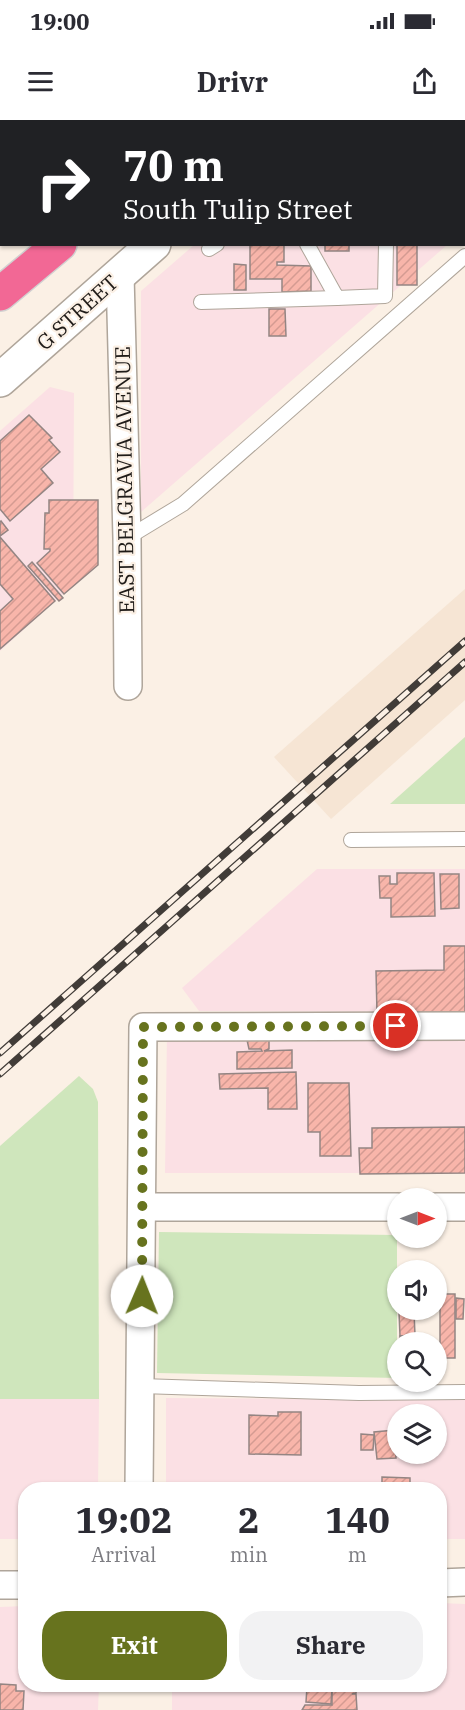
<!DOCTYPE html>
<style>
body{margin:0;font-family:"IBM Plex Serif",serif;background:#f2f2f3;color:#2b2b33;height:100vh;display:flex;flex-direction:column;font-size:22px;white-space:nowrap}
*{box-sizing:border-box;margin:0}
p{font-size:20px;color:#7c7c81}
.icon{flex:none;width:33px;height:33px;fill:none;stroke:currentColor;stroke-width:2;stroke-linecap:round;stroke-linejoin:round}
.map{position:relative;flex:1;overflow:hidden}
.sheet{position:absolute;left:18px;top:1362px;width:429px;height:210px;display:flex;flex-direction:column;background:#fff;border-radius:24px;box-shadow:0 2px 4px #0004}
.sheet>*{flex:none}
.banner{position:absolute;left:0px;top:0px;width:465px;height:126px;box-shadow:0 2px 4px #0004;background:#202124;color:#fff;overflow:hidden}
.needle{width:39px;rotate:90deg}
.buttons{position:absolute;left:387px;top:1068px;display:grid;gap:12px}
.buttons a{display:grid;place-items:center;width:60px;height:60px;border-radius:50%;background:#fff;box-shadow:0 2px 4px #0004;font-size:30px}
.pin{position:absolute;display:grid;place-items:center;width:51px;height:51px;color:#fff;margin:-26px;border:3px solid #fff;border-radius:50%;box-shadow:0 2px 6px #0007}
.me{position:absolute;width:66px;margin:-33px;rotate:1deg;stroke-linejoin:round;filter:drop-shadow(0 0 4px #0008)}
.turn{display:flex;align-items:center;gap:21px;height:126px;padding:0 24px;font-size:27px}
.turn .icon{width:78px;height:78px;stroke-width:2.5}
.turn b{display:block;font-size:42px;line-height:51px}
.eta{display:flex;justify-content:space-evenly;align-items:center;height:102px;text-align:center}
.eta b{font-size:36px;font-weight:700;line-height:42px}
.action{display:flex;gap:12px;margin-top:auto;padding:12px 24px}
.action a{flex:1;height:69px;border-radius:24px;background:#67731e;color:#fff;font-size:24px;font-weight:700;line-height:69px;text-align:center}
.action a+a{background:#f2f2f3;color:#2b2b33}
.status{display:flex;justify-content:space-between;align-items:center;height:42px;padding:0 30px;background:#fff;direction:ltr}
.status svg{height:16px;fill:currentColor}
header{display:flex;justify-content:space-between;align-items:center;height:78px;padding:0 24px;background:#fff;font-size:27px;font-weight:700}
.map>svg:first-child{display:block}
.built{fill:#f6e5d4}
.industrial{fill:#fbe0e4;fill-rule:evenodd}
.grass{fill:#cfe6bc}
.building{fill:url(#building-hatch);stroke:#948583;stroke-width:1.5}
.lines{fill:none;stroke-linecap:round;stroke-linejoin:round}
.lane-casing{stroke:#afa59a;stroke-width:16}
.street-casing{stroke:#afa59a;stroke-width:30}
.secondary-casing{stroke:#afa59a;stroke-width:36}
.highway-casing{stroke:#d2d1d1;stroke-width:36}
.lane{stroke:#fff;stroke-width:14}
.street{stroke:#fff;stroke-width:27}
.secondary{stroke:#fff;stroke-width:33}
.highway{stroke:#f26895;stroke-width:33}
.rail-casing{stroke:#413c38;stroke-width:7}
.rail{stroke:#fbf0e5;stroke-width:4.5;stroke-dasharray:14;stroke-linecap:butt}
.route{stroke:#67731e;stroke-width:10;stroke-dasharray:0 18}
.labels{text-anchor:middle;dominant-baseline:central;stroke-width:4.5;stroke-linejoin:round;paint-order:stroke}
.street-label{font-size:21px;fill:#1f1b18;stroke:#fbf0e5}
</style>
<div class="status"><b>19:00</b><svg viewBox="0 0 49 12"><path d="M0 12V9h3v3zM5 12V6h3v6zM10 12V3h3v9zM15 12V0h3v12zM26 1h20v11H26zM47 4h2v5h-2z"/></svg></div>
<header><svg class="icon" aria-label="menu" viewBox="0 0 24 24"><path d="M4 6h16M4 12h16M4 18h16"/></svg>Drivr<svg class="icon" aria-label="share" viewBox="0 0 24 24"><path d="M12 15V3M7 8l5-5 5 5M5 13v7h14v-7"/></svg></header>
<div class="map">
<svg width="465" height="1590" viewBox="0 0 465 1590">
<defs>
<pattern id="building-hatch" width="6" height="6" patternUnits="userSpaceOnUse" patternTransform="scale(1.5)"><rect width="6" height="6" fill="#f8b5aa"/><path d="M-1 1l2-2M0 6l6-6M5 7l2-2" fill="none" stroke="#d49b92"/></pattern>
</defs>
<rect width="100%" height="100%" fill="#fbf0e5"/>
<polygon class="built" points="465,469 465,580 331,699 274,637"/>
<g class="industrial">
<polygon points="464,5 465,109 464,110"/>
<polygon points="194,125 447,125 141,392 141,171"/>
<polygon points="50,267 74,273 73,465 0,531 0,311"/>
<polygon points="317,749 465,749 465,892 199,891 182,868"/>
<polygon points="167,913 465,913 465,1053 165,1053"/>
<path d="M 166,1278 L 465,1280 L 465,1419 L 440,1419 L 440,1370 L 166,1370 ZM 398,1294 L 436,1294 L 436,1334 L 398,1334 Z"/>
<polygon points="0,1279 99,1279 98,1369 26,1370 25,1419 0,1419"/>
<polygon points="440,1483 465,1484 465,1590 172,1590 172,1565 440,1564"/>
<polygon points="25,1486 26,1564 99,1565 98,1590 0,1590 0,1487"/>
</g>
<g class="grass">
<polygon points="465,617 465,684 390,684"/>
<polygon points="79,956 93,969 98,982 99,1279 0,1279 0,1026"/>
<polygon points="159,1112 397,1115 397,1258 157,1253"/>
</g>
<g class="building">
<rect x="351" y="1" width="66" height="1"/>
<polygon points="284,124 284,142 277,142 277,145 311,146 311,171 282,172 282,159 250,159 250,125"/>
<rect x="325" y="124" width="24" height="7"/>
<rect x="397" y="124" width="20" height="41"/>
<polygon points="234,144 246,145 246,170 234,170"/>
<polygon points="269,189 285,189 286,216 269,216"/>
<polygon points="29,295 52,318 49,320 60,332 41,349 53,363 10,401 0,389 0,321"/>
<polygon points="49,380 98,380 98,445 64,474 37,443 50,431 50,429 44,429 45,393 49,393"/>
<polygon points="1,401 8,410 0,416 0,402"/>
<polygon points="0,417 55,481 0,529 0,491 13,479 0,464"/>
<polygon points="32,442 63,478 59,481 28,446"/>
<polygon points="397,753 434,753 435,796 391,797 391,778 380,778 379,756 390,756 390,764 397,764"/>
<polygon points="440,754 459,754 459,788 441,789"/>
<polygon points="444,826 465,826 465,892 377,893 376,851 444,850"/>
<polygon points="247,920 269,920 269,929 264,931 292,930 292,948 237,949 237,932 262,931 261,929 249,929"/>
<polygon points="296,952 297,989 268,989 268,968 220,969 219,954"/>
<polygon points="308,963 349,963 351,1036 320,1036 320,1012 308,1012"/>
<polygon points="465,1007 465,1053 360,1054 359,1028 372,1028 372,1008"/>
<rect x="440" y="1174" width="15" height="64"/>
<polygon points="456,1178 464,1179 463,1199 456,1199"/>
<polygon points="399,1192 414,1192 415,1215 400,1216"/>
<rect x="400" y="1216" width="16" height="6"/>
<polygon points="278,1292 301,1292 301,1335 249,1334 249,1295 278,1296"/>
<polygon points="395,1310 396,1338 377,1339 374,1312"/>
<polygon points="361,1314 374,1315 373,1330 361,1330"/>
<polygon points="382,1357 410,1358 410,1370 382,1370"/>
<polygon points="0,1564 16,1565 16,1571 24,1571 23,1590 0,1590"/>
<polygon points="332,1564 357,1564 356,1573 352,1574 356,1574 357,1590 302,1590 305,1585 332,1585"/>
<polygon points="307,1567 332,1568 331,1584 306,1582"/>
</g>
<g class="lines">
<defs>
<g id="lane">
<polyline points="0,1 1,0"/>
<polyline points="307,124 337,178 385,176 386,124"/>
<polyline points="209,129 217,124"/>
<polyline points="201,182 337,178"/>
<polyline points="127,418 183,384 465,136"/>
<polyline points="351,720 465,719"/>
<polyline points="141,1266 359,1273 465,1272"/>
</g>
<g id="street">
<polyline points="120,155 127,418 128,566"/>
<polyline points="143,1087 398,1087"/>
<polyline points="436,1087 465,1087"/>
<polyline points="139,1370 143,907 465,906"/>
<polyline points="440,1463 465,1462"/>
<polyline points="0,1465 26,1465"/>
</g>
<g id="secondary">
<polyline points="293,2 295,0"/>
<polyline points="0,260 154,124"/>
</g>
<g id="highway">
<polyline points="107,2 108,0"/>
<polyline points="200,2 201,0"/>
<polyline points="0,94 2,92"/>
<polyline points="0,174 60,124"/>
</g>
</defs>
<use href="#lane" class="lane-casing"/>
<use href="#street" class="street-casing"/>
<use href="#secondary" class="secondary-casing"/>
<use href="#highway" class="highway-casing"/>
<use href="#lane" class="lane"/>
<use href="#street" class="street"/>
<use href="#secondary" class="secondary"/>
<use href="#highway" class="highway"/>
<defs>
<g id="rail">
<polyline points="0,933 465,521"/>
<polyline points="0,954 465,542"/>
</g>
</defs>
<use href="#rail" class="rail-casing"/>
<use href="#rail" class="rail"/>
</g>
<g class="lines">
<polyline class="route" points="142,1176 143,907 396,906"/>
</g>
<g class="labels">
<g class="street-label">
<text transform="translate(77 192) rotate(-42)">G STREET</text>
<text transform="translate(124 360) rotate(-91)">EAST BELGRAVIA AVENUE</text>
</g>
</g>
</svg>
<div class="buttons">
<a><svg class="needle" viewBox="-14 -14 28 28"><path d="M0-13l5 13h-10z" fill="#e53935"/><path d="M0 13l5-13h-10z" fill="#7c7c81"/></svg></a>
<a><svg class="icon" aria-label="sound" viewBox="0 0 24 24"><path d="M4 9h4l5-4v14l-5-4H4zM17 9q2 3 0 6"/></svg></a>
<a><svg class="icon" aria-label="search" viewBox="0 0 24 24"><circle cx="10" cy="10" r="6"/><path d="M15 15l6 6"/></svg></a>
<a><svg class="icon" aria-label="layers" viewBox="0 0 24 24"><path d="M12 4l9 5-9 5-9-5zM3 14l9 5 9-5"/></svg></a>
</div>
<div class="pin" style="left:396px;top:906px;background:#d93025"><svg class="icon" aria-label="arrive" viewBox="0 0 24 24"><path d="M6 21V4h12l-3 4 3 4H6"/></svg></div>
<svg class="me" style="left:142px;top:1176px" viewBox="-20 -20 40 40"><circle r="19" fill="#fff"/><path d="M0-13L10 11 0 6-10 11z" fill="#67731e"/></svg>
<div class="banner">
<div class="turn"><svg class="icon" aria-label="right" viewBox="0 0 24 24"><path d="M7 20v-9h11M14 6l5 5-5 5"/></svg><div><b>70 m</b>South Tulip Street</div></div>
</div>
<section class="sheet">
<div class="eta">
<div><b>19:02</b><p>Arrival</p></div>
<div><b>2</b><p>min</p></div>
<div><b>140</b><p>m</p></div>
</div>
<div class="action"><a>Exit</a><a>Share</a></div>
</section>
</div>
